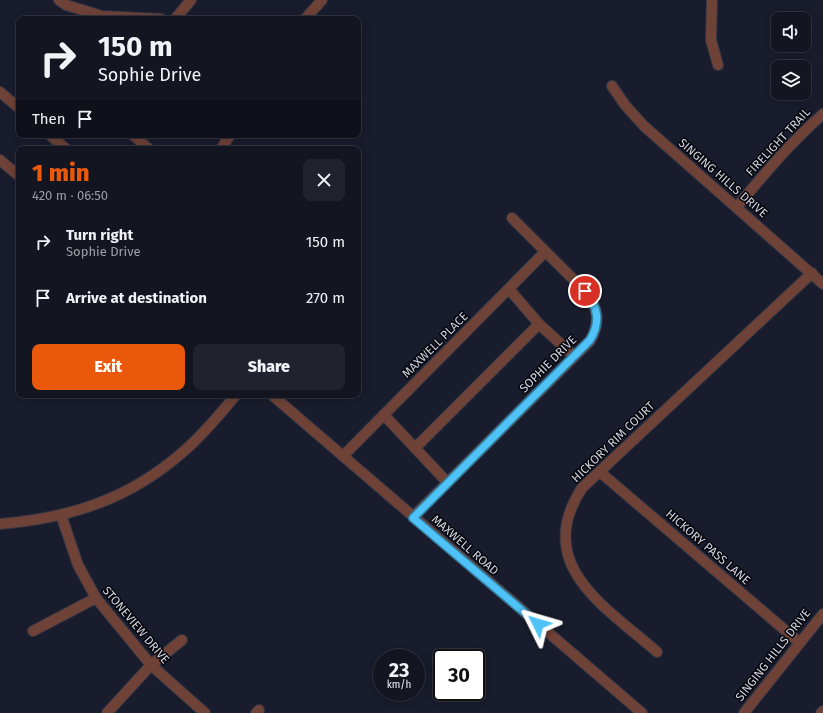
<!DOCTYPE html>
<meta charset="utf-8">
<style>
body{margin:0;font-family:"Fira Sans",sans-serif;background:#20222e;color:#f1f3f6;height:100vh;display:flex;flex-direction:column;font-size:15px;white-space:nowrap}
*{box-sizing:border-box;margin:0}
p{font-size:13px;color:#9d9fa5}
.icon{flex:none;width:22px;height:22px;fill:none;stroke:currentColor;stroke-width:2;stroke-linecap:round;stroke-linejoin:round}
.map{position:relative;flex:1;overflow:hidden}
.sheet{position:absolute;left:16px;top:146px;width:345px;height:252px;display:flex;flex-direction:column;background:#131521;border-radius:8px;box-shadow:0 2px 10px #0003,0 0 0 1px #32343f}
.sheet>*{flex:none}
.banner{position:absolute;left:16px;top:16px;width:345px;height:122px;border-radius:8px;box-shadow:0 2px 10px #0003,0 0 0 1px #32343f;background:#131521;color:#f1f3f6;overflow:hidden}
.fabs{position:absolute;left:771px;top:12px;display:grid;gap:8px}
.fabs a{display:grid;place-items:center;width:40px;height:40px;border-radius:8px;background:#131521;box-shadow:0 2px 10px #0003,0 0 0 1px #32343f;font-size:20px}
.speed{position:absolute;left:373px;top:649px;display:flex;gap:8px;font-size:20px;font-weight:700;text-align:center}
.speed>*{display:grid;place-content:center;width:52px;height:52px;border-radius:50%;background:#131521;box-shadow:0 2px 10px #0003,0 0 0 1px #32343f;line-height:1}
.speed small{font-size:10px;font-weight:400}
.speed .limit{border:2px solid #111;border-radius:6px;background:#fff;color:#111}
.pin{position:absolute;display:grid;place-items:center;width:34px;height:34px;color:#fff;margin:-17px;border:2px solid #fff;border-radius:50%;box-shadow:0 1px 4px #0007}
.me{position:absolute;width:44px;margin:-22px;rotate:310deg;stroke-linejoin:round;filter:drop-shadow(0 0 3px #0008)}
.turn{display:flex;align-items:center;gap:14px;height:84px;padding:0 16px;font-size:18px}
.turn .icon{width:52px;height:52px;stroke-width:2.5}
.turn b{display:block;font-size:28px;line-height:34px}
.then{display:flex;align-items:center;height:38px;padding:0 16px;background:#0003;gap:8px;font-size:15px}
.round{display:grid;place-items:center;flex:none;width:42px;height:42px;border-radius:8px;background:#20222e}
.headline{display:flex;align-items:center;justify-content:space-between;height:68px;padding:0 16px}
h1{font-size:24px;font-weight:800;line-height:30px;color:#ea580c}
.primary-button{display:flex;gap:8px;margin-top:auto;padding:8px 16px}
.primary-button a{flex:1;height:46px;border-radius:8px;background:#ea580c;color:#fff;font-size:16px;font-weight:800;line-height:46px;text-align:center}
.primary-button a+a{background:#20222e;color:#f1f3f6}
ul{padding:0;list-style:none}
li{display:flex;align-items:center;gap:12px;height:56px;padding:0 16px}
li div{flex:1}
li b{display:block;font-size:15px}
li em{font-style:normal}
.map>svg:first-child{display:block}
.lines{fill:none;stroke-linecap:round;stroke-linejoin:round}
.minor-casing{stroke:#333645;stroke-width:12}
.minor{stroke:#6e4237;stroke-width:10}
.route-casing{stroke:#337fa1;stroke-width:10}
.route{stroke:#4fc3f7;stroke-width:7}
.labels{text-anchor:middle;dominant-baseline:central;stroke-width:3;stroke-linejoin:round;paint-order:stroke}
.street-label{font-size:12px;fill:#d0d3de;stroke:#06070d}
</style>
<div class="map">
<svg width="823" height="713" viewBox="0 0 823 713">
<rect width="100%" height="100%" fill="#191c2c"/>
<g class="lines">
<defs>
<g id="minor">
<polyline points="59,0 66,5 102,16 161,19"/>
<polyline points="712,0 711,40 718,65"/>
<polyline points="175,19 191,0"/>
<polyline points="305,19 322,0"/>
<polyline points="612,86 625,105 644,126 823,284"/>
<polyline points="0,92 19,108"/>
<polyline points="50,135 66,149"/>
<polyline points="133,135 149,149"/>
<polyline points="221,149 230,135"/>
<polyline points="0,160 19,176"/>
<path d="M 737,207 C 764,174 791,142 823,114"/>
<polyline points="509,289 539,324 574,356"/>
<polyline points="272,395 642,713"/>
<polyline points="384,415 447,482"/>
<polyline points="415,448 539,324"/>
<polyline points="343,456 545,252"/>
<polyline points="600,472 800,643"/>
<polyline points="61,515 78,565 96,598 151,665 205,713"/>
<path d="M 413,517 L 590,341 C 601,322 598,307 585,291 L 512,218"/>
<path d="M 0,524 C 71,518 130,499 184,451 C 203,435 220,414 236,395"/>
<polyline points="33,631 96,598"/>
<path d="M 657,652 C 606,607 532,565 582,488 L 812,273"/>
<polyline points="107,713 151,665 182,640"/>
<polyline points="256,713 259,710"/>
<polyline points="744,713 823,614"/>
<polyline points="821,713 823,711"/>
</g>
</defs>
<use href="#minor" class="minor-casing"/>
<use href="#minor" class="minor"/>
</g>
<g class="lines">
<defs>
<path id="route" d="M 538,624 L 413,518 L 590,340 C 601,322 598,307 585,291"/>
</defs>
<use href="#route" class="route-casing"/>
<use href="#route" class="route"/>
</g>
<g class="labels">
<g class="street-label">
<text transform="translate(778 142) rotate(-47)">FIRELIGHT TRAIL</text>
<text transform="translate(723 178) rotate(41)">SINGING HILLS DRIVE</text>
<text transform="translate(435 345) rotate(-45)">MAXWELL PLACE</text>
<text transform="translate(548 364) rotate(-45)">SOPHIE DRIVE</text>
<text transform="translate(613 442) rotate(-44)">HICKORY RIM COURT</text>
<text transform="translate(465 545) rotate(41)">MAXWELL ROAD</text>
<text transform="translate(708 547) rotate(41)">HICKORY PASS LANE</text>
<text transform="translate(136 625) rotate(50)">STONEVIEW DRIVE</text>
<text transform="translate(773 655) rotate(-52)">SINGING HILLS DRIVE</text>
</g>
</g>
</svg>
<div class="fabs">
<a><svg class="icon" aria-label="sound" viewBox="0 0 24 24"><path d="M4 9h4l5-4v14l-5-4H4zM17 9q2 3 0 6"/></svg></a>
<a><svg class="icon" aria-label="layers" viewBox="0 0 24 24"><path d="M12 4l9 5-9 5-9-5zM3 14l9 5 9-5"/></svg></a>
</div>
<div class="speed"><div>23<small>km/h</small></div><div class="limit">30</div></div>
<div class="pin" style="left:585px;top:291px;background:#d93025"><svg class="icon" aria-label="arrive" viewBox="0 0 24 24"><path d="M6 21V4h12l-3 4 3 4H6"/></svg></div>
<svg class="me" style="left:538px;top:624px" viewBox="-20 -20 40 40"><path d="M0-17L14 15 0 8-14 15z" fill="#4fc3f7" stroke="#fff" stroke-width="4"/></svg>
<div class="banner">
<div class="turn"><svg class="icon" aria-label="right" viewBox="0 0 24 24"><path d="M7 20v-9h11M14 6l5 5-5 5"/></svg><div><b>150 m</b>Sophie Drive</div></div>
<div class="then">Then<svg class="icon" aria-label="arrive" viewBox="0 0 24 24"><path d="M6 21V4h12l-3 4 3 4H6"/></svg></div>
</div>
<section class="sheet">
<div class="headline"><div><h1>1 min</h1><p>420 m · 06:50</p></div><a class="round"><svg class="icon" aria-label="close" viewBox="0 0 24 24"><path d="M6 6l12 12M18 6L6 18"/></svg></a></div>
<ul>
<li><svg class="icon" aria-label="right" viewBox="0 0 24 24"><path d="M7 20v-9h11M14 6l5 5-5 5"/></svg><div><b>Turn right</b><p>Sophie Drive</p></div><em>150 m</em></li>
<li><svg class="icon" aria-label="arrive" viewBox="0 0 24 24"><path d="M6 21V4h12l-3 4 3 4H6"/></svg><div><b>Arrive at destination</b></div><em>270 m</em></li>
</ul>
<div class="primary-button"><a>Exit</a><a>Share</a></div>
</section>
</div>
